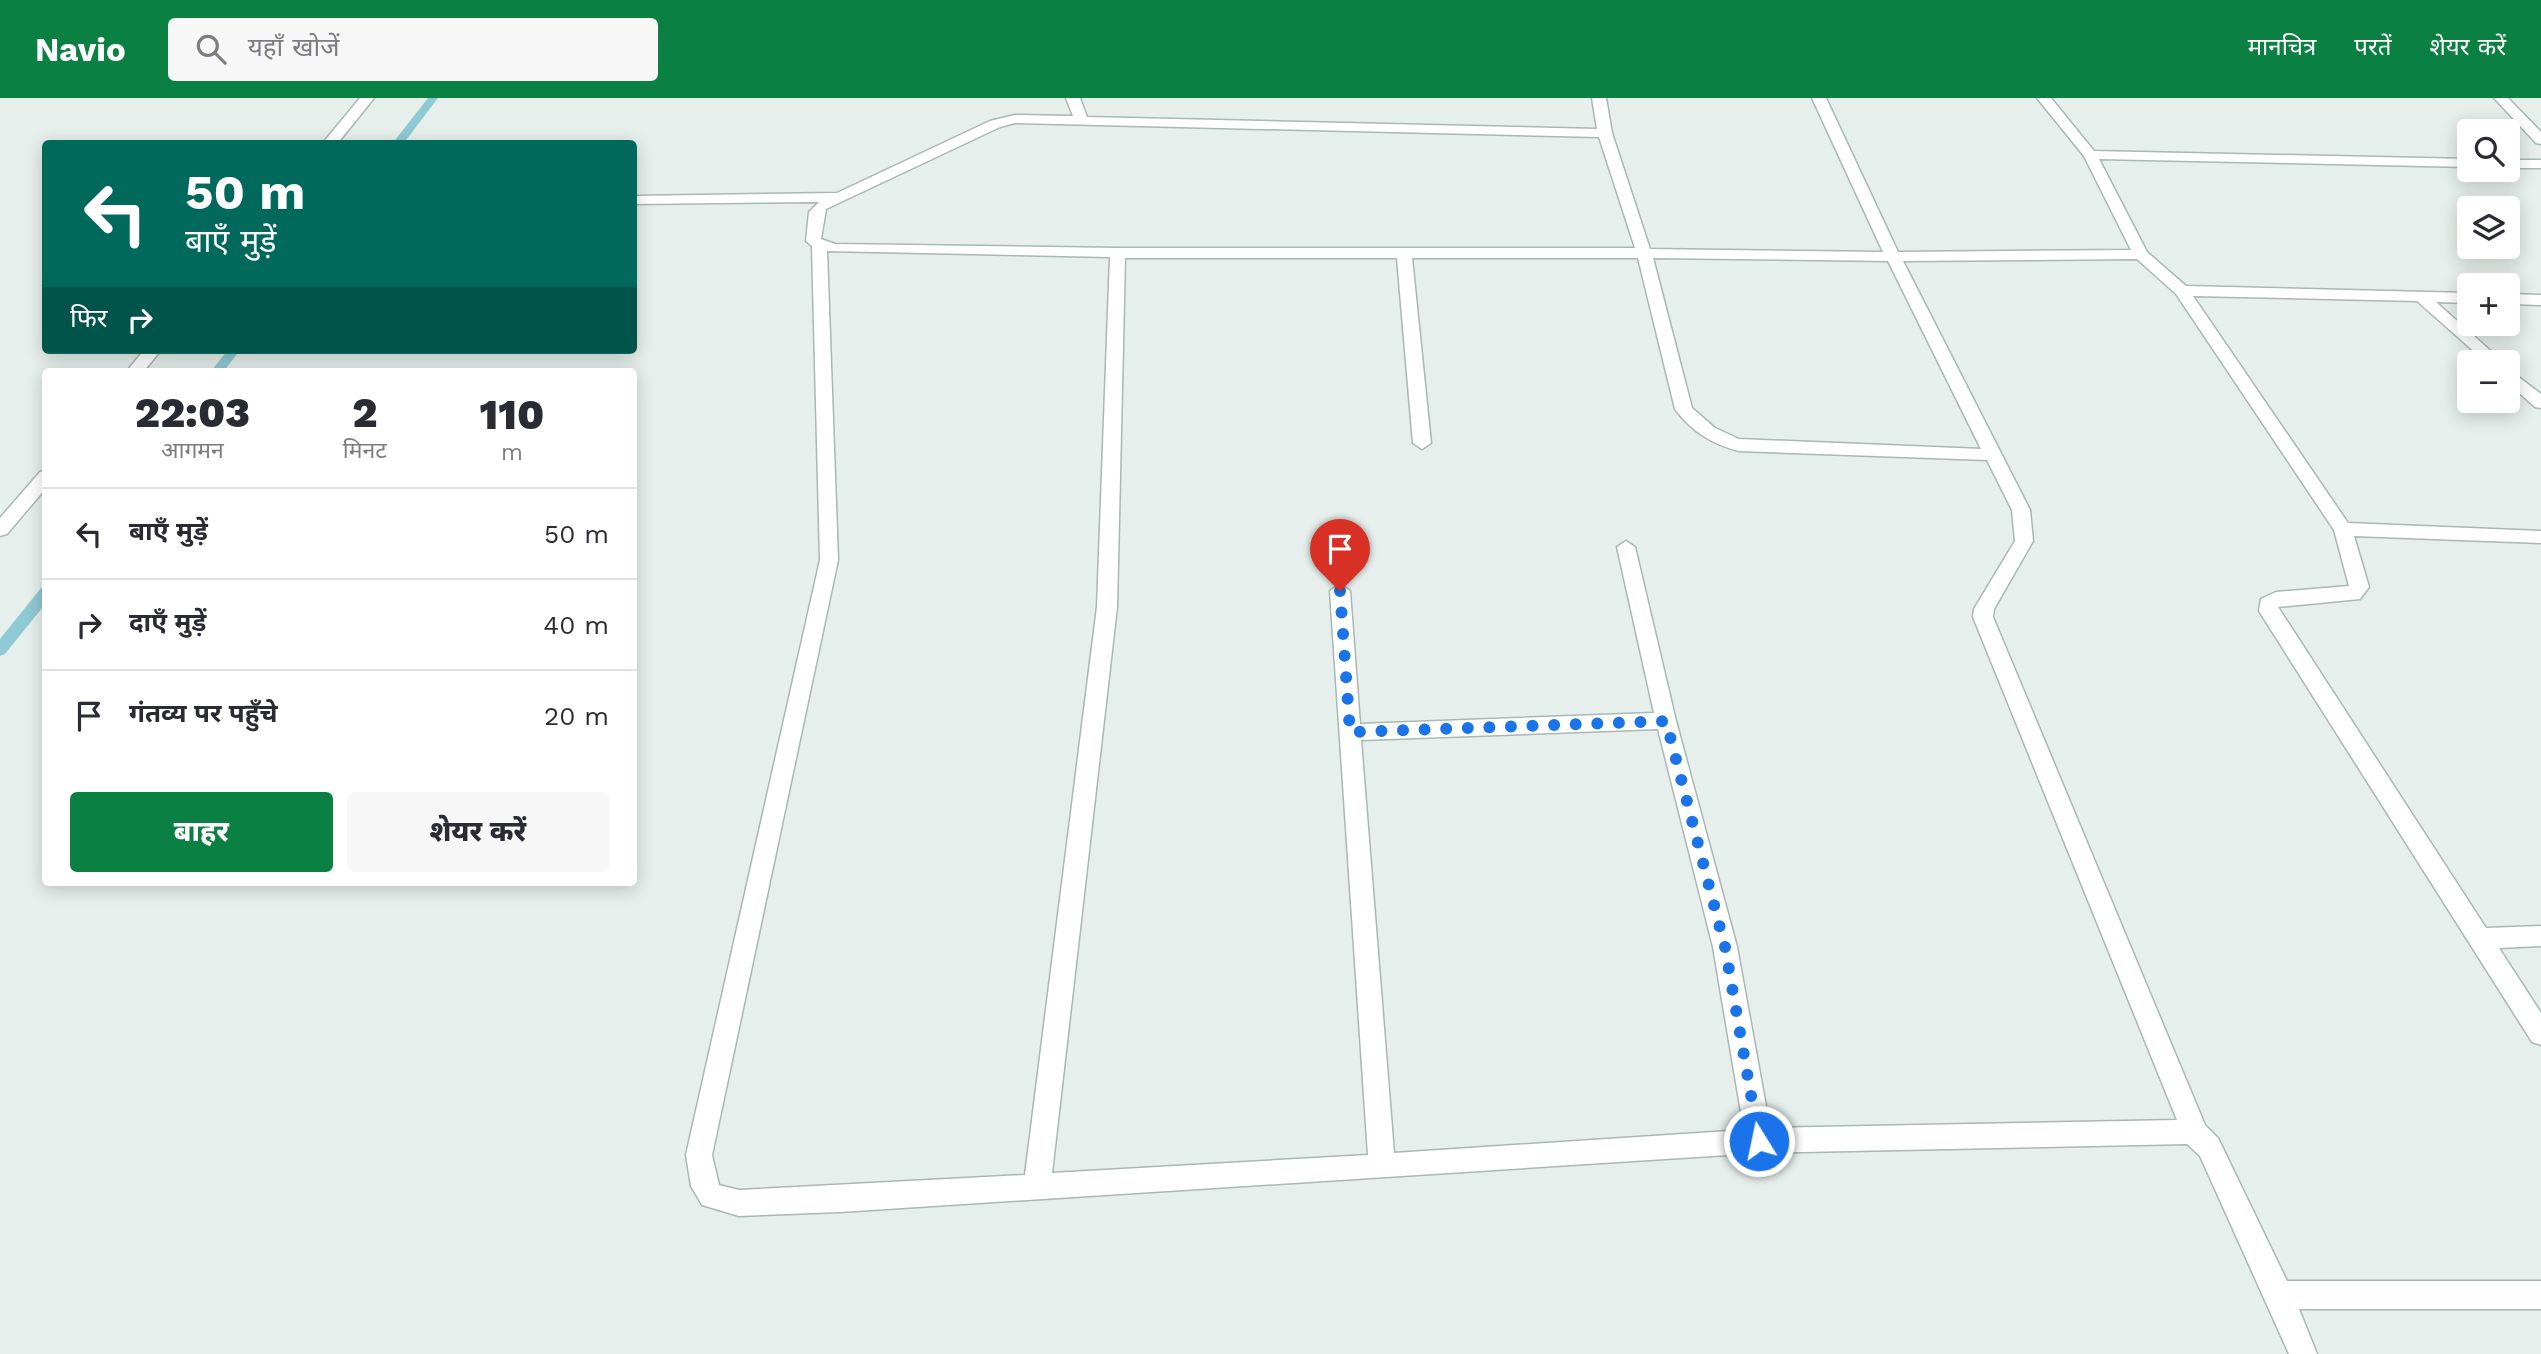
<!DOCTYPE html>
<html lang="hi">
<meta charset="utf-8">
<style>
body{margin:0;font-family:"Work Sans","Noto Sans Devanagari",sans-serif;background:#f7f7f7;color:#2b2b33;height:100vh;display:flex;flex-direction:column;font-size:26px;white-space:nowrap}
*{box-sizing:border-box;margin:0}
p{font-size:23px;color:#7c7c81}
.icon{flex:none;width:38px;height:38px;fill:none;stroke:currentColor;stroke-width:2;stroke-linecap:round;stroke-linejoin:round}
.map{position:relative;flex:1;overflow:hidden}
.sheet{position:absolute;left:42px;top:270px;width:595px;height:518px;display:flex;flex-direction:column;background:#fff;border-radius:7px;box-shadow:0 4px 18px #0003}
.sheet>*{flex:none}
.hud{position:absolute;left:42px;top:42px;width:595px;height:214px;border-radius:7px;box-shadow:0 4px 18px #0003;background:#00695c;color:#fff;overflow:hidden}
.controls{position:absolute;left:2457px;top:21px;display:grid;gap:14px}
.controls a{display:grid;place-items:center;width:63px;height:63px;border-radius:7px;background:#fff;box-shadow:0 4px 18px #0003;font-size:35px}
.pin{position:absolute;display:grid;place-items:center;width:60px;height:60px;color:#fff;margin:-72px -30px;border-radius:50% 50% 50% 0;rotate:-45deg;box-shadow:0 0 7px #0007}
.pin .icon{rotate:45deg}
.me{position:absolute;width:77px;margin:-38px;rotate:350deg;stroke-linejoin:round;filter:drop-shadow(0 0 5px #0008)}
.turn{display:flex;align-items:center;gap:24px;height:147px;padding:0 28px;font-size:32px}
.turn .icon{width:91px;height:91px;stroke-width:2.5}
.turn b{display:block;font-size:49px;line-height:60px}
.then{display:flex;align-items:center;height:66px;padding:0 28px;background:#0003;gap:14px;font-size:26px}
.eta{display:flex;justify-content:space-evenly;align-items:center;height:119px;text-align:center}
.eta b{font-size:42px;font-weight:800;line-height:49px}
.action{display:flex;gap:14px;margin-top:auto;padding:14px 28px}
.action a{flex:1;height:80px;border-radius:7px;background:#0b8043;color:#fff;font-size:28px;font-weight:800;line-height:80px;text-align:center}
.action a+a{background:#f7f7f7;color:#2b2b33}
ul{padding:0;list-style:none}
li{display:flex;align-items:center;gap:21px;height:91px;padding:0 28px;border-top:2px solid #e1e1e2}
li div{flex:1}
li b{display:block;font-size:26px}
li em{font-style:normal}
header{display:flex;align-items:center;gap:42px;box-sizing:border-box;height:98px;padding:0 35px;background:#0b8043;color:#fff}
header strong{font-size:33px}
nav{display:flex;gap:38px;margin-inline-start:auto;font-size:24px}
.search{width:490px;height:63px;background:#f7f7f7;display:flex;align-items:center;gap:18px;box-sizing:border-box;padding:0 24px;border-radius:7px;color:#7c7c81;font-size:26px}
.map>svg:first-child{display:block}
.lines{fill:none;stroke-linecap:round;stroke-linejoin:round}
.stream{fill:#8ec9d4;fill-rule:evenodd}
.minor-casing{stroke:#a8b8b2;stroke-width:3}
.minor{fill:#fff;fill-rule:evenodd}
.route{stroke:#1a73e8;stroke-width:12;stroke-dasharray:0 21.6}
</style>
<header>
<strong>Navio</strong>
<div class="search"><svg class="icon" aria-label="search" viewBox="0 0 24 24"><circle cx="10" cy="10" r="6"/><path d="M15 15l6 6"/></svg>यहाँ खोजें</div>
<nav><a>मानचित्र</a><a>परतें</a><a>शेयर करें</a></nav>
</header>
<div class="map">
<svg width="2541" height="1256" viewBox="0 0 2541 1256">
<rect width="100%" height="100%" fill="#e6efeb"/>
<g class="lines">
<g class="stream">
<polygon points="428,0 438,0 403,46 392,46"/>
<polygon points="228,252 240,252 224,273 211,273"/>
<polygon points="46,489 46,505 5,556 0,558 0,541 41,490"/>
</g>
<defs>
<g id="minor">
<polygon points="360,0 374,0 337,46 322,46"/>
<path d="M 1066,0 L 1080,0 L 1087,19 L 1597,31 L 1592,0 L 1606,0 L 1612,35 L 1650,151 L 1883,154 L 1812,0 L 1826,0 L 1898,154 L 2131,152 L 2084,58 L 2037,0 L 2051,0 L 2094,53 L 2469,61 L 2469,69 L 2099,61 L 2147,154 L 2186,188 L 2469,195 L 2469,205 L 2436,204 L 2503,264 L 2486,264 L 2417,203 L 2193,198 L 2348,425 L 2541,433 L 2541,445 L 2354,438 L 2369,489 L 2360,501 L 2278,509 L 2486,830 L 2541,828 L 2541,848 L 2499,850 L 2541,915 L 2541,947 L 2532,944 L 2259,513 L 2261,501 L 2276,494 L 2349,488 L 2334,432 L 2176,196 L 2137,161 L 1903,163 L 2030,412 L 2033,443 L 1994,511 L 1993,519 L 2205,1027 L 2218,1040 L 2287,1183 L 2541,1183 L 2541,1211 L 2299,1211 L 2317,1256 L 2289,1256 L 2200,1058 L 2187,1046 L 1759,1055 L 840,1114 L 739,1118 L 702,1107 L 691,1088 L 686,1057 L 820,462 L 812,148 L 806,143 L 809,114 L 819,104 L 634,106 L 634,98 L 837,95 L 990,23 L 1015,17 L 1073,18 ZM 1015,25 L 1599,39 L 1635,150 L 1118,150 L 835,146 L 821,141 L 826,111 L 1000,29 ZM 827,153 L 1110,159 L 1097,509 L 1025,1077 L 739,1092 L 719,1087 L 712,1057 L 838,462 ZM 1125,160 L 1397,160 L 1413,345 L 1422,351 L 1431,345 L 1412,160 L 1638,160 L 1675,311 C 1692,334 1712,346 1739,353 L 1987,362 L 2012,412 L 2015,443 L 1974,511 L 1973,519 L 2177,1022 L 1770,1030 L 1737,849 L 1676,623 L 1635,449 L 1626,443 L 1617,449 L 1654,615 L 1360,626 L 1350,493 L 1340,486 L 1330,493 L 1368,1057 L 1052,1075 L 1117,509 ZM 1653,160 L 1888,163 L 1981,351 L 1739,341 L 1715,330 L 1692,310 ZM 1658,631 L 1713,849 L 1744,1032 L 1394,1055 L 1361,642 Z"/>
<polygon points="2494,0 2508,0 2541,34 2541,46 2536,45"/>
<rect x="2508" y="62" width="33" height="8"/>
<polygon points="2508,196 2541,197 2541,207 2508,206"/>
<polygon points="144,252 161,252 144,273 127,273"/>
<polygon points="2508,271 2541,296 2541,310 2535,309 2508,285"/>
<polygon points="46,372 46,390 7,436 0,438 0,420 40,374"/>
</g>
</defs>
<use href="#minor" class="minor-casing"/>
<use href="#minor" class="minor"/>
</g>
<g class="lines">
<polyline class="route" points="1340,493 1350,634 1666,623 1725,849 1759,1043"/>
</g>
</svg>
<div class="controls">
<a><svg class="icon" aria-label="search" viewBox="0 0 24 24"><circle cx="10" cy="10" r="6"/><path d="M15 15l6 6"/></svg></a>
<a><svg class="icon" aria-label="layers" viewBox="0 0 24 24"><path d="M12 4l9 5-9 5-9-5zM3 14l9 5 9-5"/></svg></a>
<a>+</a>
<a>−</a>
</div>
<div class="pin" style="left:1340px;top:493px;background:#d93025"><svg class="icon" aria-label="arrive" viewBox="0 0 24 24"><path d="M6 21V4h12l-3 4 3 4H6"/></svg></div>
<svg class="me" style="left:1759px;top:1043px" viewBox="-20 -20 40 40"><circle r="17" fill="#1a73e8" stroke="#fff" stroke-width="3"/><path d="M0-11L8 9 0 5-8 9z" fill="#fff"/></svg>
<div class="hud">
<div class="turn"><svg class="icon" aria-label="left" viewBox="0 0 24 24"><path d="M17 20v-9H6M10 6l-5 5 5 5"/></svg><div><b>50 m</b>बाएँ मुड़ें</div></div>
<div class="then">फिर<svg class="icon" aria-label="right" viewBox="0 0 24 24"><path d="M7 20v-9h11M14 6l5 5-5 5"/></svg></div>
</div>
<section class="sheet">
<div class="eta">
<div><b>22:03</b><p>आगमन</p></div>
<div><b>2</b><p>मिनट</p></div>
<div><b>110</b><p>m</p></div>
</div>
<ul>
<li><svg class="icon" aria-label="left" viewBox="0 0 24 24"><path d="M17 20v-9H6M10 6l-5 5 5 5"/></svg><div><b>बाएँ मुड़ें</b></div><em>50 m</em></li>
<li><svg class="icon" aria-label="right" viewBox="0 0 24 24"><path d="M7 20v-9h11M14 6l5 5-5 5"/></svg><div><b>दाएँ मुड़ें</b></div><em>40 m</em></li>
<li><svg class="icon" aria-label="arrive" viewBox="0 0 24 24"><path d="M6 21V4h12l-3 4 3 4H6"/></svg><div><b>गंतव्य पर पहुँचे</b></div><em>20 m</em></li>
</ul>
<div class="action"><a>बाहर</a><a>शेयर करें</a></div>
</section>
</div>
